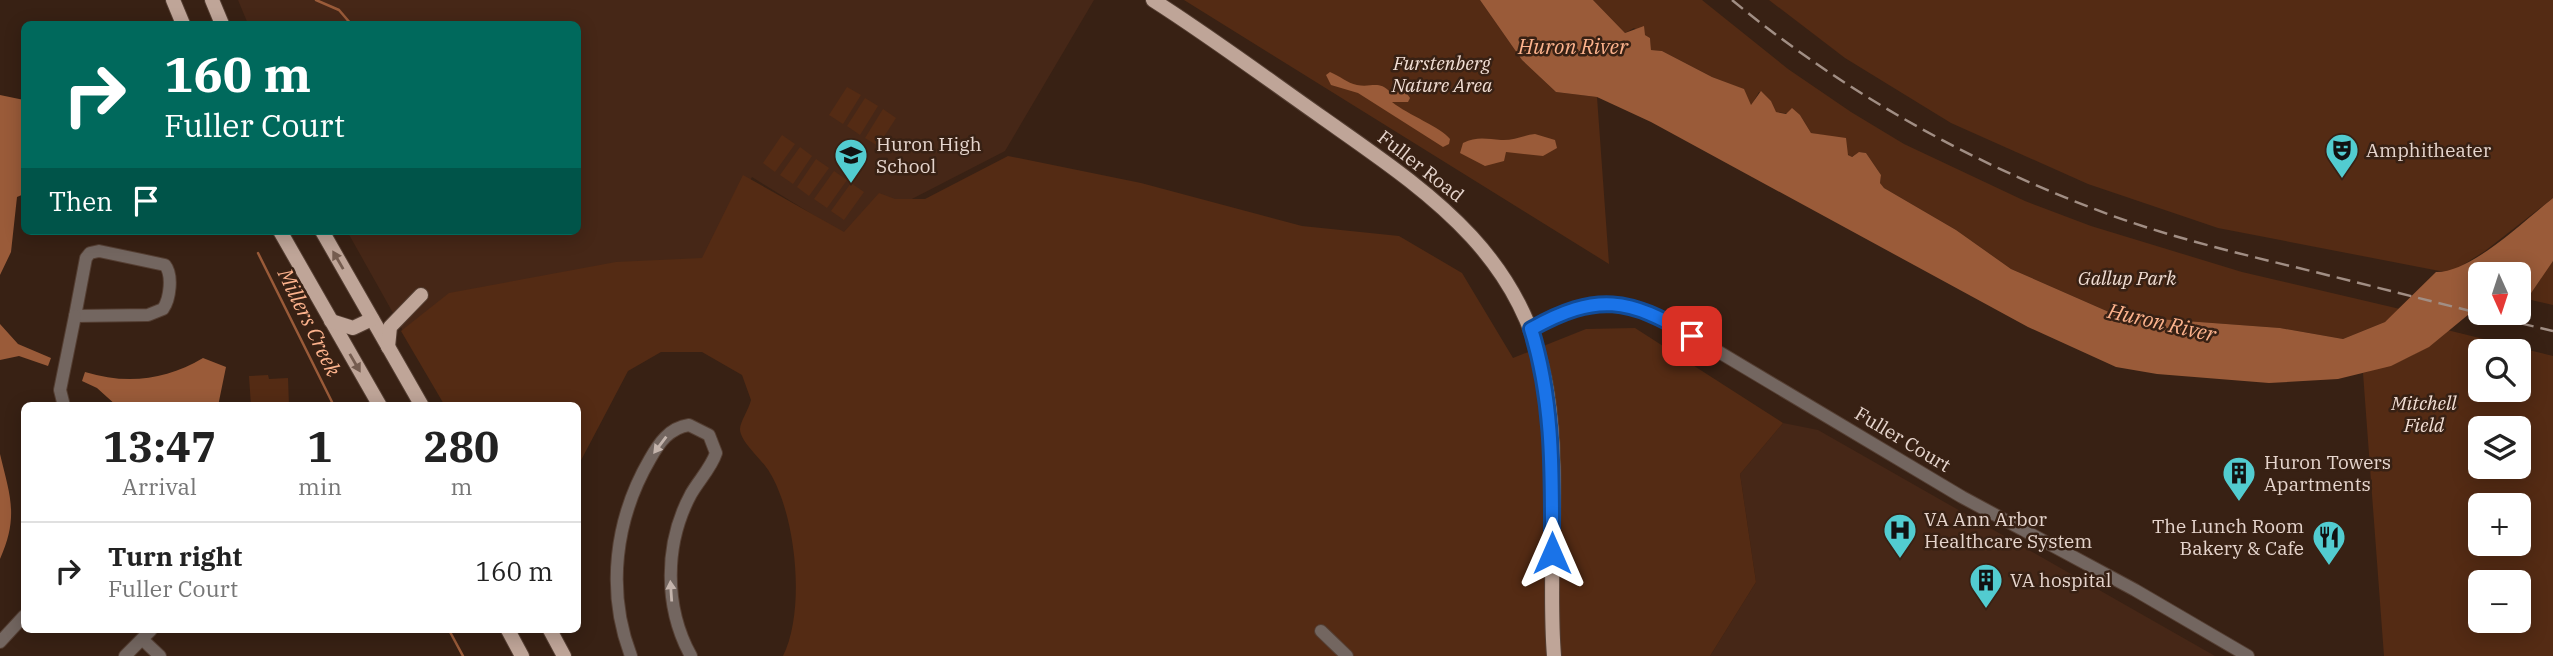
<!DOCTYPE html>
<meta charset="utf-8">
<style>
body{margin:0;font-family:"IBM Plex Serif",serif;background:#f6f6f6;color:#222;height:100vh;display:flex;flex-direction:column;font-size:26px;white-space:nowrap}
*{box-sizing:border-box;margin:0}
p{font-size:23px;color:#767676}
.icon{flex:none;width:38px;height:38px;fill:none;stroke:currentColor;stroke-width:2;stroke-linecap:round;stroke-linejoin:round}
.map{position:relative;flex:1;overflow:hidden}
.panel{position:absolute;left:21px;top:402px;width:560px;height:231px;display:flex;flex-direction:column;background:#fff;border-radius:10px;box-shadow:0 4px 18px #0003}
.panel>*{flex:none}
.top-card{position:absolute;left:21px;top:21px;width:560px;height:214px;border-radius:10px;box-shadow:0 4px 18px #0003;background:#00695c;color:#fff;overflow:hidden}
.needle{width:46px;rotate:177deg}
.buttons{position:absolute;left:2468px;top:262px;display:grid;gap:14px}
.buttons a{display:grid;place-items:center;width:63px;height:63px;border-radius:10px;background:#fff;box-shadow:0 4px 18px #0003;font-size:35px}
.pin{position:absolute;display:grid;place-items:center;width:60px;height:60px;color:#fff;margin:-30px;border-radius:14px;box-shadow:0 4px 10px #0006}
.me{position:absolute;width:77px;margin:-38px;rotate:0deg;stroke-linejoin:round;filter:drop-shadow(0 0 5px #0008)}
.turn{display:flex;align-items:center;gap:24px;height:147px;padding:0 28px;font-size:32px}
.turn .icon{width:91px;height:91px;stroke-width:2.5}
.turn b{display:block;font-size:49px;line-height:60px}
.then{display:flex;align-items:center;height:66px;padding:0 28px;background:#0003;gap:14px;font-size:26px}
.eta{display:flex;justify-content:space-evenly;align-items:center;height:119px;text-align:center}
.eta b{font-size:42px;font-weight:800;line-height:49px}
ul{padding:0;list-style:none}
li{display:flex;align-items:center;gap:21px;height:98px;padding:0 28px;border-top:2px solid #e0e0e0}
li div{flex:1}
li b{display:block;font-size:26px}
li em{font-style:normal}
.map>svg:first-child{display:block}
.built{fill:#462717}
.green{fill:#542b14;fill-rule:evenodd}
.water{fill:#9a5b39}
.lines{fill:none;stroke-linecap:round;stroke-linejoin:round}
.stream{stroke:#9a5b39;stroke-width:2.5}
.minor-casing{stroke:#543e32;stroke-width:14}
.major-casing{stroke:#543e32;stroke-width:16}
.minor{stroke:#736660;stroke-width:12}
.major{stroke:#bfa598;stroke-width:14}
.rail{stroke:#a18e84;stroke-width:2.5;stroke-dasharray:14 7;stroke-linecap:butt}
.oneway{fill:#755c4f}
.oneway2{fill:#c4b4ac}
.route-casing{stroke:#114b97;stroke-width:18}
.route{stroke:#1a73e8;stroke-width:12}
.labels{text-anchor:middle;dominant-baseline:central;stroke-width:5;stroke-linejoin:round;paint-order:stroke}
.park-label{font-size:19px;font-style:italic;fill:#f2dfd5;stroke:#382114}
.poi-label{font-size:19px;fill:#e6d5cd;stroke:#382114;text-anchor:start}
.street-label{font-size:19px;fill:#e6d5cd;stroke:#382114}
.water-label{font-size:21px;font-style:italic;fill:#fdb38d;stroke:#382114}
</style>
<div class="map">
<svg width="2553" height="656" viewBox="0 0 2553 656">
<rect width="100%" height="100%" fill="#382114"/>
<g class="built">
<polygon points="238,0 1094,0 1005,151 844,234 752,177 705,263 420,361 347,231 578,231 578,24 248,24"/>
<polygon points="1783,423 1818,430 2215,656 1710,656 1756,582 1740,474"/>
</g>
<g class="green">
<polygon points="1184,0 1480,0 1522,60 1556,92 1597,97 1609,264"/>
<polygon points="1593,0 1702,0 1788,69 1851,112 1904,144 2025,201 2091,226 2242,272 2400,309 2385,322 2343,339 2280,328 2118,316 2011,269 1956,230 1884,188 1880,183 1881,175 1866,153 1860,152 1851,157 1829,136 1811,133 1800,115 1775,112 1771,101 1759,92 1751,106 1740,88 1712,77 1662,51 1651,50 1650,38 1634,28 1625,33"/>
<polygon points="1769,0 2553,0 2553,198 2485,251 2450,273 2218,228 2088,184 1951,123 1845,58"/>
<polygon points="847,87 861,95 843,124 829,115"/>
<polygon points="865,98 878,106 860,135 847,126"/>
<polygon points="883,109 896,118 878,146 865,138"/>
<polygon points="782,135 795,144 775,172 763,163"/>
<polygon points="800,147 812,156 793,184 780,175"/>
<path d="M 1008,156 L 1141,183 L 1302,226 L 1399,236 L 1462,273 L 1513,358 L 1586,329 L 1635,328 L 1783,423 L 1740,474 L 1756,582 L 1710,656 L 783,656 C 806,610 796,516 770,473 C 763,460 740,442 740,429 C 740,422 749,409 751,400 L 742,375 L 702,352 L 661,352 L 628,371 L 578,466 L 578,406 L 445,406 L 401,331 L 449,293 L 616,262 L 702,258 L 743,175 L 844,232 L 879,193 L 895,199 L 925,199 Z"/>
<polygon points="816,159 829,168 809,196 797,187"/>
<polygon points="834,171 847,180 827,208 814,199"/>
<polygon points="851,183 864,192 844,220 831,211"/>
<polygon points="2553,261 2553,305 2527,299 2548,265"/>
<path d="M 2447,330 L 2553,356 L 2553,656 L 2384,656 L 2363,373 C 2396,364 2423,354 2447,330 ZM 2480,352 L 2518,352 L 2518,390 L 2480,390 ZM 2480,429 L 2518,429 L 2518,467 L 2480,467 ZM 2480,506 L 2518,506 L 2518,544 L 2480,544 ZM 2480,583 L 2518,583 L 2518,621 L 2480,621 Z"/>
<polygon points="268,375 269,379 288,378 289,406 251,406 249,376"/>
</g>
<g class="water">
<path d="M 1480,0 L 1593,0 L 1625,33 L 1644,26 L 1645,35 L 1650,38 L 1651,50 L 1662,51 L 1712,77 L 1744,89 L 1751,105 L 1761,91 L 1771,101 L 1776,112 L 1786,114 L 1792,108 L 1800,115 L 1811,133 L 1846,138 L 1848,155 L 1852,157 L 1859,152 L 1866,153 L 1881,175 L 1880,183 L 1884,188 L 1956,230 L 2011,269 L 2118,316 L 2280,328 L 2343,339 L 2385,322 L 2436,272 C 2471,273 2525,220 2553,198 L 2553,261 L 2527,299 L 2518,299 L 2518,275 L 2480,275 L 2480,305 L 2429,347 L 2391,366 L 2338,379 L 2269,383 L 2157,374 L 2116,367 L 2028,327 L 1651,122 L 1597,97 L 1556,92 L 1522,60 Z"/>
<path d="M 1330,72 C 1340,76 1347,83 1357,85 C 1371,88 1379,80 1390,92 L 1405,91 L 1410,98 L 1408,102 L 1392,102 C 1408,115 1441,127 1450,139 L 1449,144 L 1443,147 L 1358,93 L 1331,85 L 1326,75 Z"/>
<polygon points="0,95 24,100 24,194 17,197 11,252 0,275"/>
<path d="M 1535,134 L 1555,140 L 1557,148 L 1543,156 L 1506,152 L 1504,161 L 1485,166 L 1460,153 L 1463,143 C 1477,136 1487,139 1501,140 C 1512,141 1524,135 1535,134 Z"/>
<polygon points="0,324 18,344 51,358 48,366 19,356 0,360"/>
<path d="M 203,358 L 226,367 L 218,406 L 117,406 L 97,388 L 82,381 L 85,372 C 127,385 166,380 203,358 Z"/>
<path d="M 0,454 C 10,496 19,516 0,559 Z"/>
</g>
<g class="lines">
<g class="stream">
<polyline points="316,0 339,10 351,24"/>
<polyline points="258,253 334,406"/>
<polyline points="449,630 463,656"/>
</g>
<defs>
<g id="minor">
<path d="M 99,251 L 165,265 C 173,275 170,299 163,309 L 148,315 L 75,316 L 86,258 L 90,253 Z"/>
<path d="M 1531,329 C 1585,299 1615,297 1672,324 L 1962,497 L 2135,590 L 2248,656"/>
<polyline points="64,406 60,390 75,316"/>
<polyline points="1321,631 1347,656"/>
<polyline points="143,640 160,656"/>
<polyline points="0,642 24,616"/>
<polyline points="125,656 151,630"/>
<path d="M 631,656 C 606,591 615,519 650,459 C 659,443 669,428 689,425 L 709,435 L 716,453 C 711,468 699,480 691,494 C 664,544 664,607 691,656"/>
</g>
<g id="major">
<polyline points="173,0 183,24"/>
<polyline points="212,0 222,24"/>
<path d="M 1153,0 C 1211,37 1266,78 1323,118 C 1428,192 1524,253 1547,391 C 1561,478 1547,568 1554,656"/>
<polyline points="280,231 380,406"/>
<polyline points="322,231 422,406"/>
<polyline points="331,321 353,328 372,319"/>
<polyline points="388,347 390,327 421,295"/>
<polyline points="508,630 522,656"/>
<polyline points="550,630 564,656"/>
</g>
</defs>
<use href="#minor" class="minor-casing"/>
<use href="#major" class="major-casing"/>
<use href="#minor" class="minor"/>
<use href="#major" class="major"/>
<path class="rail" d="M 1732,0 C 1846,94 1974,165 2113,216 C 2177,239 2245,255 2311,271 C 2392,291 2472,312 2553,331"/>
</g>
<defs><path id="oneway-solid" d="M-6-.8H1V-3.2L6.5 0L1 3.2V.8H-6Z" transform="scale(1.75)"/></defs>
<g class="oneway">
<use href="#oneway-solid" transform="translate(338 260) rotate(-120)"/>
<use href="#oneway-solid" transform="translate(355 363) rotate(60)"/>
</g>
<g class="oneway2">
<use href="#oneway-solid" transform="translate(660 445) rotate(127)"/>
<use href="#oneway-solid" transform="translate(671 591) rotate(-94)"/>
</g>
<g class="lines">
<defs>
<path id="route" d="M 1552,553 C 1552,477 1554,402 1531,329 C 1597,292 1629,298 1692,336"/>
</defs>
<use href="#route" class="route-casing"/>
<use href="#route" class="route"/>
</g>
<defs>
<symbol id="theatre-pin" viewBox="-11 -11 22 30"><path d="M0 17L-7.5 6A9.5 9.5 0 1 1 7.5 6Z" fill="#52ccd0" stroke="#382114"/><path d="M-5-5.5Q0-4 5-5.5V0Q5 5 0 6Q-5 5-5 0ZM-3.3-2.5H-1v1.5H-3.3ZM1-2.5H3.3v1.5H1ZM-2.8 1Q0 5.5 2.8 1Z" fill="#111"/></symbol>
<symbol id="school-pin" viewBox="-11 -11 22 30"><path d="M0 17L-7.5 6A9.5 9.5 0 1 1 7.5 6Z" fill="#52ccd0" stroke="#382114"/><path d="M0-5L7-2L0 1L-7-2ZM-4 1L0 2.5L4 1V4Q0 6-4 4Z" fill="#111"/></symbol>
<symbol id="building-pin" viewBox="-11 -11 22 30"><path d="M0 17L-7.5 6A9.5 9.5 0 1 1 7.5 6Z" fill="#52ccd0" stroke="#382114"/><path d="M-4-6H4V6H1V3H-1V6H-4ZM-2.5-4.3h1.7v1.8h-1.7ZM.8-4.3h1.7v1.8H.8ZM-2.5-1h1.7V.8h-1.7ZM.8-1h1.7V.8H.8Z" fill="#111"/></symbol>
<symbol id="hospital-pin" viewBox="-11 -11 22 30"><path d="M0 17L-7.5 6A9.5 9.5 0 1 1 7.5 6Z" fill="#52ccd0" stroke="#382114"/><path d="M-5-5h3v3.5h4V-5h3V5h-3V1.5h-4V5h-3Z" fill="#111"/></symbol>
<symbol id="restaurant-pin" viewBox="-11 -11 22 30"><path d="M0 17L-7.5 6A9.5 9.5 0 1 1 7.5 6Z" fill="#52ccd0" stroke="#382114"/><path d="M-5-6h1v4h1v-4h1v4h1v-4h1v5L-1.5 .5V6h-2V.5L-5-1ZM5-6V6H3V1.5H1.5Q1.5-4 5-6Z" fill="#111"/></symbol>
</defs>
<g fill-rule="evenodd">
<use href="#theatre-pin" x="2323" y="131" width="38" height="52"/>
<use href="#school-pin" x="832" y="136" width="38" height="52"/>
<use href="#building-pin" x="2220" y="454" width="38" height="52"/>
<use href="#hospital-pin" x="1881" y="511" width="38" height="52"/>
<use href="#restaurant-pin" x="2310" y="518" width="38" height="52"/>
<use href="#building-pin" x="1967" y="561" width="38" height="52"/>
</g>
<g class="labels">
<g class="park-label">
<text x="1442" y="63">Furstenberg<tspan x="1442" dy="22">Nature Area</tspan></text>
<text x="2127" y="278">Gallup Park</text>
<text x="2424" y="403">Mitchell<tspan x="2424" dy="22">Field</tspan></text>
</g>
<g class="poi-label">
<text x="876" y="144">Huron High<tspan x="876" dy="22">School</tspan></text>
<text x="2366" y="150">Amphitheater</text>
<text x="2264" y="462">Huron Towers<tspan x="2264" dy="22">Apartments</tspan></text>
<text x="1924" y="519">VA Ann Arbor<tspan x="1924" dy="22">Healthcare System</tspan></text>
<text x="2304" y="526" text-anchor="end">The Lunch Room<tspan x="2304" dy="22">Bakery &amp; Cafe</tspan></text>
<text x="2010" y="580">VA hospital</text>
</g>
<g class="street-label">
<text transform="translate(1421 166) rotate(38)">Fuller Road</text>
<text transform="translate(1903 439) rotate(31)">Fuller Court</text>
</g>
<g class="water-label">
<text x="1573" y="46">Huron River</text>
<text transform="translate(310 322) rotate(64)">Millers Creek</text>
<text transform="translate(2162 322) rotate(13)">Huron River</text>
</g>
</g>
</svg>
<div class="buttons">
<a><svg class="needle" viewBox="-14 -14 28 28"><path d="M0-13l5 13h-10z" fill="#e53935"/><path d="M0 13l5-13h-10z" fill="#767676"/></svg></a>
<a><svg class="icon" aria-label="search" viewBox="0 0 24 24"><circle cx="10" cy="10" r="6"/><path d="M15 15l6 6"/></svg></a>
<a><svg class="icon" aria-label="layers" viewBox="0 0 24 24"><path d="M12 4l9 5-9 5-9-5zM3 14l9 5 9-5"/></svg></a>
<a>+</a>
<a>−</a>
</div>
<div class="pin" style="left:1692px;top:336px;background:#d93025"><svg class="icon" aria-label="arrive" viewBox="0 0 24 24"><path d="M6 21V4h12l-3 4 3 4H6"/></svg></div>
<svg class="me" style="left:1552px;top:553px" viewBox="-20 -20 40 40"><path d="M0-17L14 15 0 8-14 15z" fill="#1a73e8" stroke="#fff" stroke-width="4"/></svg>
<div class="top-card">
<div class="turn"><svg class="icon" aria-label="right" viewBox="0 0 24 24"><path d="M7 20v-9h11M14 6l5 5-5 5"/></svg><div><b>160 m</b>Fuller Court</div></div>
<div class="then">Then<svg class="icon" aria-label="arrive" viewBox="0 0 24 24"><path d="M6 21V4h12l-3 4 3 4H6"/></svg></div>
</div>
<section class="panel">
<div class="eta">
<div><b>13:47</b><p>Arrival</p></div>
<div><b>1</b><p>min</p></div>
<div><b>280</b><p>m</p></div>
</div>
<ul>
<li><svg class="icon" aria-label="right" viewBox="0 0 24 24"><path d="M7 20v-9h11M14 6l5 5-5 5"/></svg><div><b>Turn right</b><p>Fuller Court</p></div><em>160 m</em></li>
</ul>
</section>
</div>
